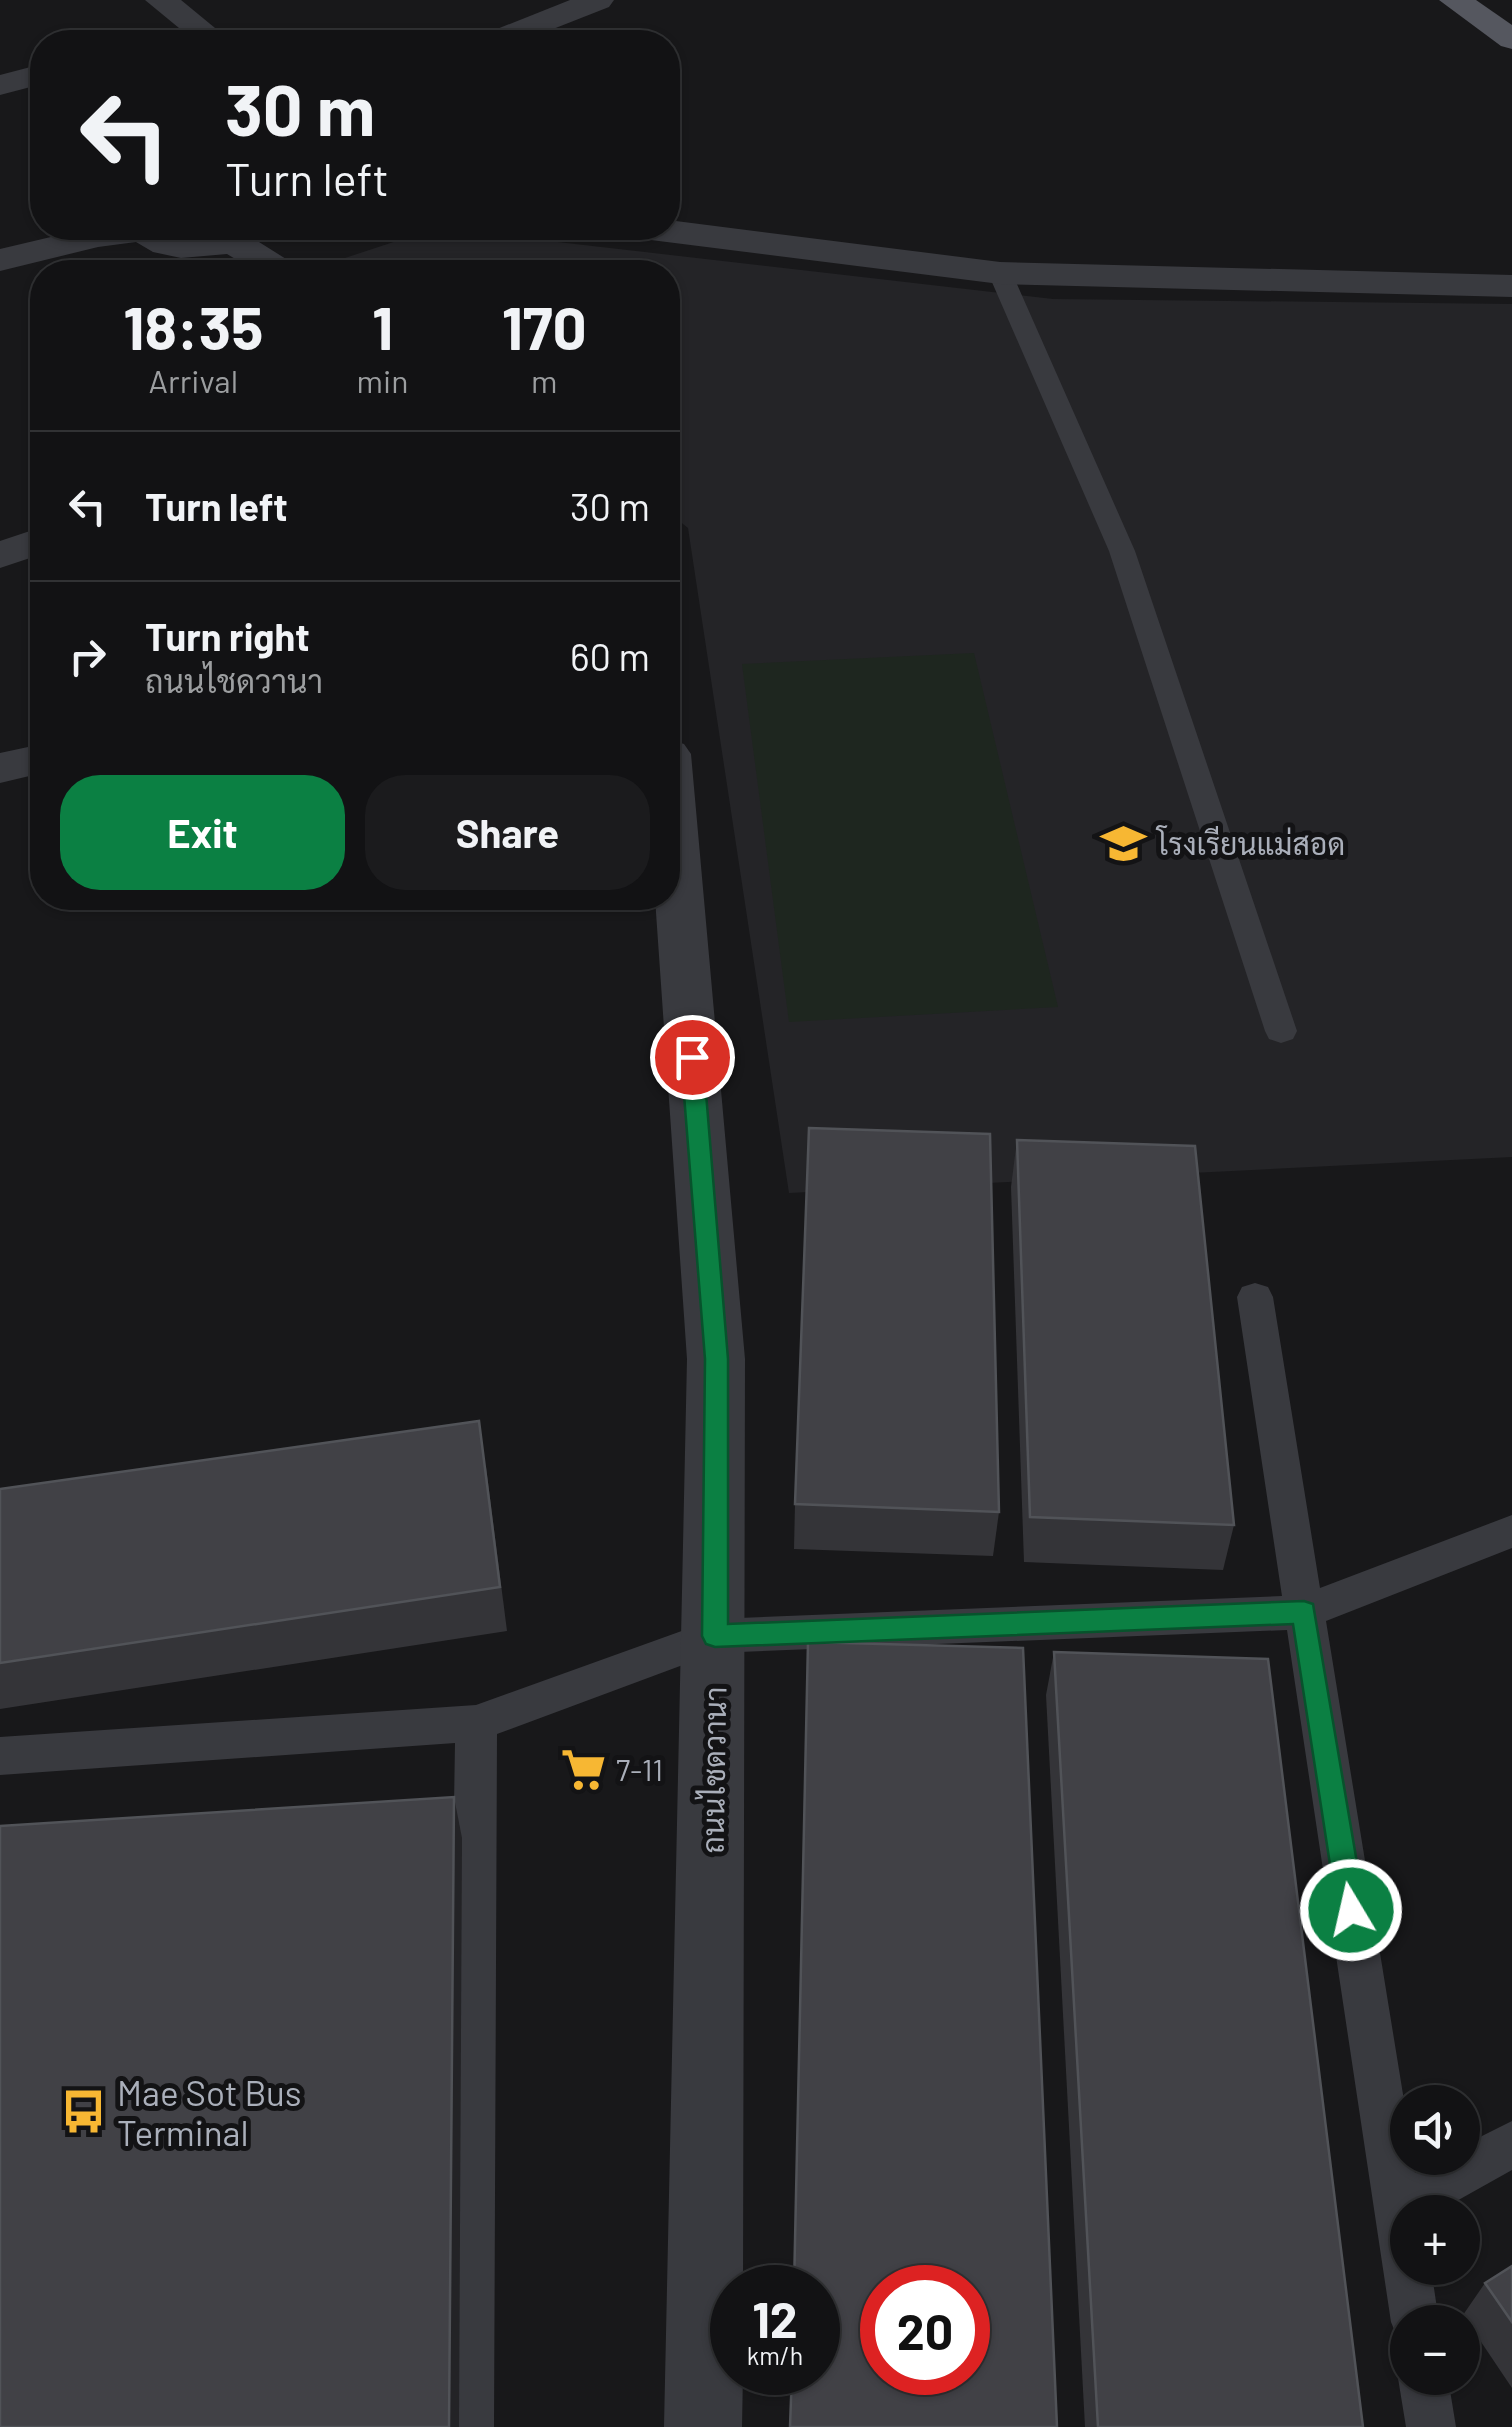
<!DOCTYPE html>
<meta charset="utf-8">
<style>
body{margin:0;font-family:Barlow,Sarabun,sans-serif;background:#1b1b1d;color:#f1f3f6;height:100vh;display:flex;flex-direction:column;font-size:38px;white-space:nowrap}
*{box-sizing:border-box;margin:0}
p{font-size:32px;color:#9c9ea0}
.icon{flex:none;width:55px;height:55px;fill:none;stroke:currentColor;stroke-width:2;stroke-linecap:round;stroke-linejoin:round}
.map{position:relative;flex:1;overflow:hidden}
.drawer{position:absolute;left:30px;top:260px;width:650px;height:650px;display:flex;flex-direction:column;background:#121214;border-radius:40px;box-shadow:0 2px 8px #0004,0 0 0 2px #313234}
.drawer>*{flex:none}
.top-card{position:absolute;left:30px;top:30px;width:650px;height:210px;border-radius:40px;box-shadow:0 2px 8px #0004,0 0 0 2px #313234;background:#121214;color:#f1f3f6;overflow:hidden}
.buttons{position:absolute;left:1390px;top:2085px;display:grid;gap:20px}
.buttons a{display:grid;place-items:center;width:90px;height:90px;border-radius:50%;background:#121214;box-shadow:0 2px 8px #0004,0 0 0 2px #313234;font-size:50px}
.speed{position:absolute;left:710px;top:2265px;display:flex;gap:20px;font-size:50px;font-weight:700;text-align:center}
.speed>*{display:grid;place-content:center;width:130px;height:130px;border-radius:50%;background:#121214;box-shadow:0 2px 8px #0004,0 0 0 2px #313234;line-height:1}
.speed small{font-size:25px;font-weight:400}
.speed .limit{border:15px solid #d22;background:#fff;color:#111}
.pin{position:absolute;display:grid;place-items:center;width:85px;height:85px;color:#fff;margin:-42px;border:5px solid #fff;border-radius:50%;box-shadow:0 2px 10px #0007}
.me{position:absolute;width:110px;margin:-55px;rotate:351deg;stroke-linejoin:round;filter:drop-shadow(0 0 8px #0008)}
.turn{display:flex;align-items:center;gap:35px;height:210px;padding:0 30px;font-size:45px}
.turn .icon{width:130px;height:130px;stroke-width:2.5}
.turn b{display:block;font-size:70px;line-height:85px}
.eta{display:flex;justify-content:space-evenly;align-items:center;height:170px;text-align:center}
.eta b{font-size:60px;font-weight:700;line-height:70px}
.button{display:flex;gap:20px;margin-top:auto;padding:20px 30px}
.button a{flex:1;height:115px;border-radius:40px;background:#0b8043;color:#fff;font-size:40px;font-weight:700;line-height:115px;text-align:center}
.button a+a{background:#1b1b1d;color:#f1f3f6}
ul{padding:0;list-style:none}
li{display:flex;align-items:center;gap:30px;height:150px;padding:0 30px;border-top:2px solid #313234}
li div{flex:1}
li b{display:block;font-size:38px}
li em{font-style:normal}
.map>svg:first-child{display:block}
.built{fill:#242427}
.green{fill:#1e261f}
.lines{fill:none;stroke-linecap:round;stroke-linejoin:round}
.service{fill:#393a3f;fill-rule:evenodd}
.minor{fill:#393a3f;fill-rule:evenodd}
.tertiary{fill:#393a3f;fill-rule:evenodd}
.primary{fill:#55575f;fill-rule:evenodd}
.wall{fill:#343438}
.shaded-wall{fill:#232326}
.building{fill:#414146;stroke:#515358;stroke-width:2.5;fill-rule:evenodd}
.route{fill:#0b8043;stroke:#07532c;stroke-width:2.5}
.labels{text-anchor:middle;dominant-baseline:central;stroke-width:10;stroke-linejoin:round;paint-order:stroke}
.poi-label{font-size:30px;fill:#aaafba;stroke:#131315;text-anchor:start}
.street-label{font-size:30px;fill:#aaafba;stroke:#131315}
.near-poi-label{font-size:35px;fill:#aaafba;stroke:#131315;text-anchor:start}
</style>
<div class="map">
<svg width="1512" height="2427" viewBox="0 0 1512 2427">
<rect width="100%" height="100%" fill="#18181a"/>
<polygon class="built" points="436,228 1053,299 1512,304 1512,1157 789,1193 688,528 668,512 668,272 363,272 345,258"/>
<polygon class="green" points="974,653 1058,1007 789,1022 742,664"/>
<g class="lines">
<g class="service">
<polygon points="1000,266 1012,273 1135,551 1297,1031 1293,1039 1281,1043 1269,1039 1265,1031 1109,551 988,273"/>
<polygon points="1255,1283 1268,1287 1273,1297 1320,1588 1512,1515 1512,1548 1326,1621 1408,2125 1408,2158 1413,2158 1415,2173 1442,2158 1462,2158 1462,2146 1512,2121 1512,2170 1437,2212 1408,2212 1408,2268 1431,2268 1439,2322 1408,2322 1408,2343 1398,2339 1391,2322 1287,1630 715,1653 497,1734 494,2427 444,2427 455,1743 0,1775 0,1737 476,1705 715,1619 1282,1596 1237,1297 1242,1287"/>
<polygon points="1405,2360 1408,2378 1448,2378 1456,2427 1406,2427 1398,2378"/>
</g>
<g class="minor">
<polygon points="145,0 181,0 232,42 196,42"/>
<polygon points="42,64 42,84 0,95 0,75"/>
<polygon points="668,220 1000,262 1512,275 1512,297 1000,284 643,239 630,236 625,228 668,228"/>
<polygon points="42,527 42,554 0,568 0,541"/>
<polygon points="42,744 42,773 0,783 0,753"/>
</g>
<g class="tertiary">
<polygon points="570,0 614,0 609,7 520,42 477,42 482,35"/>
<polygon points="89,228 163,228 177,236 198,237 233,228 274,228 259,242 294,264 299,272 257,272 227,254 181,258 153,252 136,242 98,247 0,271 0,249"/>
<polygon points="668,739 684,744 691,754 745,1359 743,2288 732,2288 732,2372 743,2372 742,2427 664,2427 687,1359 655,898 668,898"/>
</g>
<polygon class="primary" points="1439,0 1476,0 1512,25 1512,49 1501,46"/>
</g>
<g class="wall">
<polygon points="1017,1140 1234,1525 1223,1570 1024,1562 1011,1187"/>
<polygon points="486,1467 507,1631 0,1709 0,1489"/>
<polygon points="795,1504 999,1512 993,1556 794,1549"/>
<polygon points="1054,1652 1363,2427 1085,2427 1046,1695"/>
<polygon points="1512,2266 1512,2388 1463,2315 1485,2283"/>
</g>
<polygon class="shaded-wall" points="454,1797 462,1838 459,2427 449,2427"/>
<g class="building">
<polygon points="809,1128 990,1134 999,1512 795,1504"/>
<polygon points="1017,1140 1195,1146 1234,1525 1030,1517"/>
<polygon points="479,1421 500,1587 0,1663 0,1489"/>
<path d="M 808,1642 L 1023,1648 L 1057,2427 L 790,2427 L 792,2372 L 818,2372 L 818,2288 L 794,2288 ZM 882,2288 L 968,2288 L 968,2372 L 882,2372 Z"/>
<polygon points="1054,1652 1268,1659 1363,2427 1098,2427"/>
<polygon points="454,1797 449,2427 0,2427 0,1826"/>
<polygon points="1512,2266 1512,2322 1485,2283"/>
</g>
<polygon class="route" points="692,1049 703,1057 728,1359 728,1624 1304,1601 1313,1604 1365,1910 1361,1920 1351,1924 1341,1920 1337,1910 1293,1624 715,1647 706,1644 702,1636 705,1359 681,1057"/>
<defs>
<symbol id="school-bare" viewBox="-9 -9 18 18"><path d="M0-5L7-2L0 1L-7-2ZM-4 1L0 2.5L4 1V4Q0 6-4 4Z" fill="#f7b733" stroke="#131315" stroke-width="2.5" paint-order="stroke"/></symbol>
<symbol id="supermarket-bare" viewBox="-9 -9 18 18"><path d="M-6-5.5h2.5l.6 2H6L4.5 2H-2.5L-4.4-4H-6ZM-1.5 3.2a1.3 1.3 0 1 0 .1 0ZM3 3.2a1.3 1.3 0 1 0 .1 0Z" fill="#f7b733" stroke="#131315" stroke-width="2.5" paint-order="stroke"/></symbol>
<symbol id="bus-bare" viewBox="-9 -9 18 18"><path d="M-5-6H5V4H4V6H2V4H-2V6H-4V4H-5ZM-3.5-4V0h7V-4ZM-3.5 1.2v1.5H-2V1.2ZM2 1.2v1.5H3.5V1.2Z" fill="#f7b733" stroke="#131315" stroke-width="2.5" paint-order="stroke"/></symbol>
</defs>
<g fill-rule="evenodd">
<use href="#school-bare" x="1092" y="812" width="63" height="63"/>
<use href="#supermarket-bare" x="552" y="1738" width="63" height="63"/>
<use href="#bus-bare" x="52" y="2080" width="63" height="63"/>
</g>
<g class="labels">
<g class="poi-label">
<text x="1157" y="843">โรงเรียนแม่สอด</text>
<text x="616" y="1769">7-11</text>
</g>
<g class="street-label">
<text transform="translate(713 1770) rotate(-89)">ถนนไชดวานา</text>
</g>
<g class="near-poi-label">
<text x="117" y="2092">Mae Sot Bus<tspan x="117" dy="40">Terminal</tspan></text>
</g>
</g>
</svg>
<div class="buttons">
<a><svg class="icon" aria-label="sound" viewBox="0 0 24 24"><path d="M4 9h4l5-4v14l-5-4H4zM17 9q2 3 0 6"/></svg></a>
<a>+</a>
<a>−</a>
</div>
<div class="speed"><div>12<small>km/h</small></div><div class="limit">20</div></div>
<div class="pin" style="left:692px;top:1057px;background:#d93025"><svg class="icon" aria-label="arrive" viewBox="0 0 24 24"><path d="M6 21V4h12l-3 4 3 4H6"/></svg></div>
<svg class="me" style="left:1351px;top:1910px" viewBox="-20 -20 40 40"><circle r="17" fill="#0b8043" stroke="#fff" stroke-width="3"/><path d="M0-11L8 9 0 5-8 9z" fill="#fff"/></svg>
<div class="top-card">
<div class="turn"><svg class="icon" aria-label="left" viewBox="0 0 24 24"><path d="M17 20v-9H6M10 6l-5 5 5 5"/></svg><div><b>30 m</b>Turn left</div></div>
</div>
<section class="drawer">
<div class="eta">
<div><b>18:35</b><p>Arrival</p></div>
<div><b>1</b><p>min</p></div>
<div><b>170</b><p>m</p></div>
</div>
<ul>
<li><svg class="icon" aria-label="left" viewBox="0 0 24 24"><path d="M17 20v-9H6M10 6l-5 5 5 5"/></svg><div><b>Turn left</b></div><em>30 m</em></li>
<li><svg class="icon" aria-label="right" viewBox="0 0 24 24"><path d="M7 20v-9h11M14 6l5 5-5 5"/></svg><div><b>Turn right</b><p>ถนนไชดวานา</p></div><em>60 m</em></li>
</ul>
<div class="button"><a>Exit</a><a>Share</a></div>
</section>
</div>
